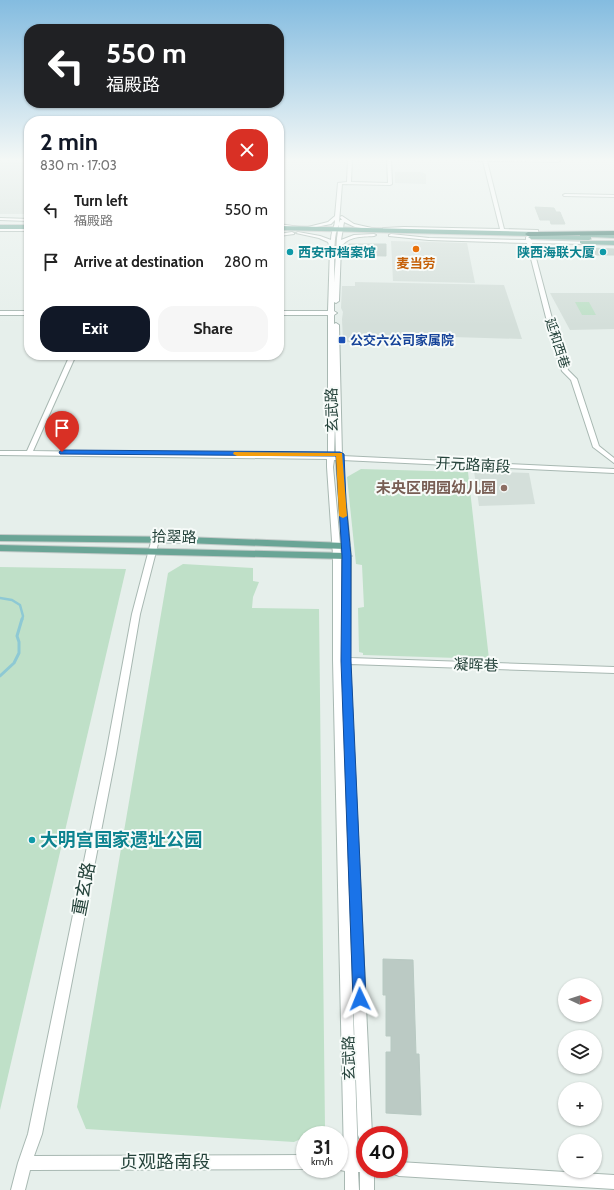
<!DOCTYPE html>
<meta charset="utf-8">
<style>
body{margin:0;font-family:Cabin,"Noto Sans SC",sans-serif;background:#f6f6f6;color:#222;height:100vh;display:flex;flex-direction:column;font-size:15px;white-space:nowrap}
*{box-sizing:border-box;margin:0}
p{font-size:13px;color:#767676}
.icon{flex:none;width:22px;height:22px;fill:none;stroke:currentColor;stroke-width:2;stroke-linecap:round;stroke-linejoin:round}
.map{position:relative;flex:1;overflow:hidden}
.sheet{position:absolute;left:24px;top:116px;width:260px;height:244px;display:flex;flex-direction:column;background:#fff;border-radius:16px;box-shadow:0 1px 3px #0004}
.sheet>*{flex:none}
.top-card{position:absolute;left:24px;top:24px;width:260px;height:84px;border-radius:16px;box-shadow:0 1px 3px #0004;background:#202124;color:#fff;overflow:hidden}
.needle{width:26px;rotate:93deg}
.tools{position:absolute;left:558px;top:978px;display:grid;gap:8px}
.tools a{display:grid;place-items:center;width:44px;height:44px;border-radius:50%;background:#fff;box-shadow:0 1px 3px #0004;font-size:20px}
.speed{position:absolute;left:296px;top:1126px;display:flex;gap:8px;font-size:20px;font-weight:700;text-align:center}
.speed>*{display:grid;place-content:center;width:52px;height:52px;border-radius:50%;background:#fff;box-shadow:0 1px 3px #0004;line-height:1}
.speed small{font-size:10px;font-weight:400}
.speed .limit{border:6px solid #d22;background:#fff;color:#111}
.pin{position:absolute;display:grid;place-items:center;width:34px;height:34px;color:#fff;margin:-41px -17px;border-radius:50% 50% 50% 0;rotate:-45deg;box-shadow:0 0 4px #0007}
.pin .icon{rotate:45deg}
.me{position:absolute;width:44px;margin:-22px;rotate:358deg;stroke-linejoin:round;filter:drop-shadow(0 0 3px #0008)}
.turn{display:flex;align-items:center;gap:14px;height:84px;padding:0 16px;font-size:18px}
.turn .icon{width:52px;height:52px;stroke-width:2.5}
.turn b{display:block;font-size:28px;line-height:34px}
.round{display:grid;place-items:center;flex:none;width:42px;height:42px;border-radius:16px;background:#f6f6f6}
.summary{display:flex;align-items:center;justify-content:space-between;height:68px;padding:0 16px}
h1{font-size:24px;font-weight:700;line-height:30px;color:#111827}
.button{display:flex;gap:8px;margin-top:auto;padding:8px 16px}
.button a{flex:1;height:46px;border-radius:16px;background:#111827;color:#fff;font-size:16px;font-weight:700;line-height:46px;text-align:center}
.button a+a{background:#f6f6f6;color:#222}
ul{padding:0;list-style:none}
li{display:flex;align-items:center;gap:12px;height:52px;padding:0 16px}
li div{flex:1}
li b{display:block;font-size:15px}
li em{font-style:normal}
.map>svg:first-child{display:block}
.built{fill:#d4dfda}
.green{fill:#bfe0c8}
.lines{fill:none;stroke-linecap:round;stroke-linejoin:round}
.stream-far1{stroke:#8ec9d4;stroke-width:2.5}
.stream{stroke:#8ec9d4;stroke-width:3}
.building{fill:#bbcac4;stroke:#b8c9c2}
.minor-casing{stroke:#a8b8b2;stroke-width:2}
.major-casing{stroke:#c2cac8;stroke-width:2}
.highway-casing{stroke:#c2cac8;stroke-width:2}
.minor{fill:#fff;fill-rule:evenodd}
.major{fill:#6aa596;fill-rule:evenodd}
.highway{fill:#2f6f62;fill-rule:evenodd}
.route{fill:#1a73e8;stroke:#114b97}
.slow{fill:#f59e0b}
.food-dot{fill:#e8710a;stroke:#f7fbf9;stroke-width:1.5}
.culture-dot{fill:#0f9aa8;stroke:#f7fbf9;stroke-width:1.5}
.transit-dot{fill:#1a4fb4;stroke:#f7fbf9;stroke-width:1.5}
.education-dot{fill:#8d6e63;stroke:#f7fbf9;stroke-width:1.5}
.labels{text-anchor:middle;dominant-baseline:central;stroke-width:4;stroke-linejoin:round;paint-order:stroke}
.far-culture-label{font-size:13px;font-weight:bold;fill:#0d838f;stroke:#f7fbf9;text-anchor:start}
.far-food-label{font-size:13px;font-weight:bold;fill:#c56008;stroke:#f7fbf9}
.far-transit-label{font-size:13px;font-weight:bold;fill:#164399;stroke:#f7fbf9;text-anchor:start}
.far-street-label{font-size:13px;fill:#24423a;stroke:#f7fbf9}
.street-label{font-size:15px;fill:#24423a;stroke:#f7fbf9}
.education-label{font-size:15px;font-weight:bold;fill:#785e54;stroke:#f7fbf9;text-anchor:end}
.near-culture-label{font-size:18px;font-weight:bold;fill:#0d838f;stroke:#f7fbf9;text-anchor:start}
.near-street-label{font-size:18px;fill:#24423a;stroke:#f7fbf9}
</style>
<div class="map">
<svg width="614" height="1190" viewBox="0 0 614 1190">
<rect width="100%" height="100%" fill="#e6efeb"/>
<g class="built">
<polygon points="0,161 29,162 29,214 0,214"/>
<polygon points="395,172 421,172 426,174 426,184 395,183"/>
<polygon points="391,241 467,243 475,283 393,281"/>
<polygon points="355,282 504,285 522,339 452,337 449,339 421,338 421,343 343,342 342,319 343,312 341,308 342,286 355,286"/>
<polygon points="550,293 614,293 614,329 570,330"/>
<polygon points="474,471 529,473 535,504 479,506"/>
</g>
<g class="green">
<polygon points="575,302 589,302 596,315 582,315"/>
<polygon points="361,469 468,472 489,659 363,655 363,653 359,652 358,608 364,607 362,565 356,564 347,477"/>
<polygon points="183,564 253,568 253,581 259,582 253,597 252,608 319,609 325,1128 310,1135 305,1135 305,1137 294,1142 86,1129 77,1107 168,573"/>
<polygon points="0,567 126,569 0,1110"/>
</g>
<g class="lines">
<polyline class="stream-far1" points="0,598 12,600 20,605 23,616 22,620"/>
<polyline class="stream" points="0,676 14,663 19,653 19,642 17,636 22,619"/>
</g>
<g class="building">
<polygon points="535,207 554,208 556,212 560,212 565,224 551,224 550,220 540,220"/>
<polygon points="349,244 386,244 386,256 348,255"/>
<polygon points="592,248 614,249 614,255 596,255"/>
<polygon points="383,959 413,960 416,1054 419,1054 421,1115 386,1113 386,1052 391,1052 391,1036 386,1036 386,995 383,995"/>
</g>
<g class="lines">
<defs>
<g id="minor">
<path d="M 348,159 L 352,159 L 351,182 L 388,183 L 387,159 L 391,159 L 392,184 L 390,185 L 342,184 L 339,223 L 340,220 L 342,220 L 340,217 L 342,216 L 354,224 L 376,229 L 374,230 L 355,227 L 344,222 L 341,240 L 354,235 L 374,234 L 376,235 L 374,236 C 362,237 348,236 341,247 L 339,301 L 336,303 L 334,302 L 334,311 L 337,313 L 334,315 L 334,324 L 336,323 L 339,325 L 342,456 L 614,469 L 614,473 L 342,460 L 351,556 L 350,658 L 614,667 L 614,673 L 350,664 L 372,1135 L 365,1135 L 365,1142 L 360,1140 L 358,1135 L 341,664 L 358,1159 L 365,1159 L 365,1169 L 374,1169 L 374,1190 L 360,1190 L 360,1172 L 358,1172 L 359,1190 L 345,1190 L 345,1171 L 335,1169 L 339,1169 L 339,1157 L 344,1158 L 333,660 L 333,555 L 327,467 L 327,459 L 0,455 L 0,451 L 27,451 L 70,355 L 76,355 L 33,451 L 328,456 L 328,315 L 279,315 L 279,311 L 328,311 L 330,248 L 328,242 L 319,238 L 296,233 L 298,232 L 320,236 L 331,240 C 331,231 335,227 335,220 L 331,224 L 306,229 L 304,228 L 328,222 L 335,216 L 338,183 L 347,182 ZM 339,225 L 337,238 L 334,284 C 335,271 332,234 339,225 ZM 335,422 L 336,456 L 334,456 ZM 334,460 L 336,460 L 343,556 L 341,658 L 341,555 L 333,467 Z"/>
<polygon points="453,159 559,159 560,161 558,162 487,161 504,229 536,230 538,230 538,232 505,232 505,234 503,234 500,232 383,230 383,228 385,228 404,227 500,229 483,161"/>
<polygon points="565,194 614,195 614,197 564,196 563,195"/>
<polygon points="0,218 29,219 29,221 0,220"/>
<polygon points="279,224 299,227 301,228 299,229 279,226"/>
<rect x="0" y="229" width="29" height="2"/>
<polygon points="292,232 294,233 294,234 279,236 279,234"/>
<polygon points="391,234 429,238 526,240 526,237 528,236 530,236 531,240 592,242 592,243 590,244 532,243 558,341 568,370 577,379 599,446 614,458 614,463 593,447 571,380 562,371 552,341 527,243 429,240 389,236 389,235"/>
<rect x="0" y="311" width="29" height="4"/>
<polygon points="152,538 158,538 159,540 140,614 116,754 57,1058 42,1134 34,1156 305,1155 305,1169 30,1170 25,1190 11,1190 18,1163 28,1134 106,754 132,614"/>
<polygon points="399,1162 614,1175 614,1189 399,1176 394,1174 392,1169 399,1169"/>
</g>
<g id="major">
<rect x="0" y="225" width="29" height="4"/>
<polygon points="279,226 538,232 541,234 539,235 580,236 580,234 582,233 614,234 614,238 591,237 591,239 589,240 531,239 528,237 530,236 279,230"/>
<polygon points="580,241 614,241 614,245 582,244 580,243"/>
<polygon points="0,535 185,537 345,543 350,546 345,549 185,543 0,541"/>
<polygon points="0,545 347,553 352,556 347,559 0,551"/>
</g>
<polygon id="highway" points="614,231 614,235 528,236 525,234 528,232"/>
</defs>
<use href="#minor" class="minor-casing"/>
<use href="#major" class="major-casing"/>
<use href="#highway" class="highway-casing"/>
<use href="#minor" class="minor"/>
<use href="#major" class="major"/>
<use href="#highway" class="highway"/>
</g>
<linearGradient id="sky" x2="0" y2="1"><stop stop-color="#84bce0"/><stop offset="0.49" stop-color="#f4f8f6"/><stop offset="1" stop-color="#f4f8f6" stop-opacity="0"/></linearGradient>
<rect width="614" height="326" fill="url(#sky)"/>
<polygon class="route" points="62,450 340,452 344,454 346,502 351,556 351,661 366,999 364,1004 360,1006 355,1004 353,999 341,661 342,556 336,456 60,454 59,452"/>
<polygon class="slow" points="234,452 342,453 347,516 343,518 339,516 336,456 237,456 233,454"/>
<circle class="food-dot" cx="416" cy="249" r="4"/>
<g class="culture-dot">
<circle cx="290" cy="252" r="4"/>
<circle cx="603" cy="252" r="4"/>
<circle cx="32" cy="840" r="4"/>
</g>
<rect class="transit-dot" x="338" y="336" width="8" height="8" rx="2"/>
<circle class="education-dot" cx="504" cy="488" r="4"/>
<g class="labels">
<g class="far-culture-label">
<text x="298" y="252">西安市档案馆</text>
<text x="595" y="252" text-anchor="end">陕西海联大厦</text>
</g>
<g class="far-food-label">
<text x="416" y="263">麦当劳</text>
</g>
<g class="far-transit-label">
<text x="350" y="340">公交六公司家属院</text>
</g>
<g class="far-street-label">
<text transform="translate(558 343) rotate(72)">延和西巷</text>
</g>
<g class="street-label">
<text transform="translate(332 410) rotate(-91)">玄武路</text>
<text transform="translate(473 465) rotate(3)">开元路南段</text>
<text transform="translate(174 537) rotate(1)">拾翠路</text>
<text transform="translate(476 665) rotate(2)">凝晖巷</text>
<text transform="translate(349 1058) rotate(-91)">玄武路</text>
</g>
<g class="education-label">
<text x="496" y="488">未央区明园幼儿园</text>
</g>
<g class="near-culture-label">
<text x="40" y="840">大明宫国家遗址公园</text>
</g>
<g class="near-street-label">
<text transform="translate(84 889) rotate(-79)">重玄路</text>
<text x="165" y="1162">贞观路南段</text>
</g>
</g>
</svg>
<div class="tools">
<a><svg class="needle" viewBox="-14 -14 28 28"><path d="M0-13l5 13h-10z" fill="#e53935"/><path d="M0 13l5-13h-10z" fill="#767676"/></svg></a>
<a><svg class="icon" aria-label="layers" viewBox="0 0 24 24"><path d="M12 4l9 5-9 5-9-5zM3 14l9 5 9-5"/></svg></a>
<a>+</a>
<a>−</a>
</div>
<div class="speed"><div>31<small>km/h</small></div><div class="limit">40</div></div>
<div class="pin" style="left:62px;top:452px;background:#d93025"><svg class="icon" aria-label="arrive" viewBox="0 0 24 24"><path d="M6 21V4h12l-3 4 3 4H6"/></svg></div>
<svg class="me" style="left:360px;top:999px" viewBox="-20 -20 40 40"><path d="M0-17L14 15 0 8-14 15z" fill="#1a73e8" stroke="#fff" stroke-width="4"/></svg>
<div class="top-card">
<div class="turn"><svg class="icon" aria-label="left" viewBox="0 0 24 24"><path d="M17 20v-9H6M10 6l-5 5 5 5"/></svg><div><b>550 m</b>福殿路</div></div>
</div>
<section class="sheet">
<div class="summary"><div><h1>2 min</h1><p>830 m · 17:03</p></div><a class="round" style="background:#d93025;color:#fff"><svg class="icon" aria-label="close" viewBox="0 0 24 24"><path d="M6 6l12 12M18 6L6 18"/></svg></a></div>
<ul>
<li><svg class="icon" aria-label="left" viewBox="0 0 24 24"><path d="M17 20v-9H6M10 6l-5 5 5 5"/></svg><div><b>Turn left</b><p>福殿路</p></div><em>550 m</em></li>
<li><svg class="icon" aria-label="arrive" viewBox="0 0 24 24"><path d="M6 21V4h12l-3 4 3 4H6"/></svg><div><b>Arrive at destination</b></div><em>280 m</em></li>
</ul>
<div class="button"><a>Exit</a><a>Share</a></div>
</section>
</div>
